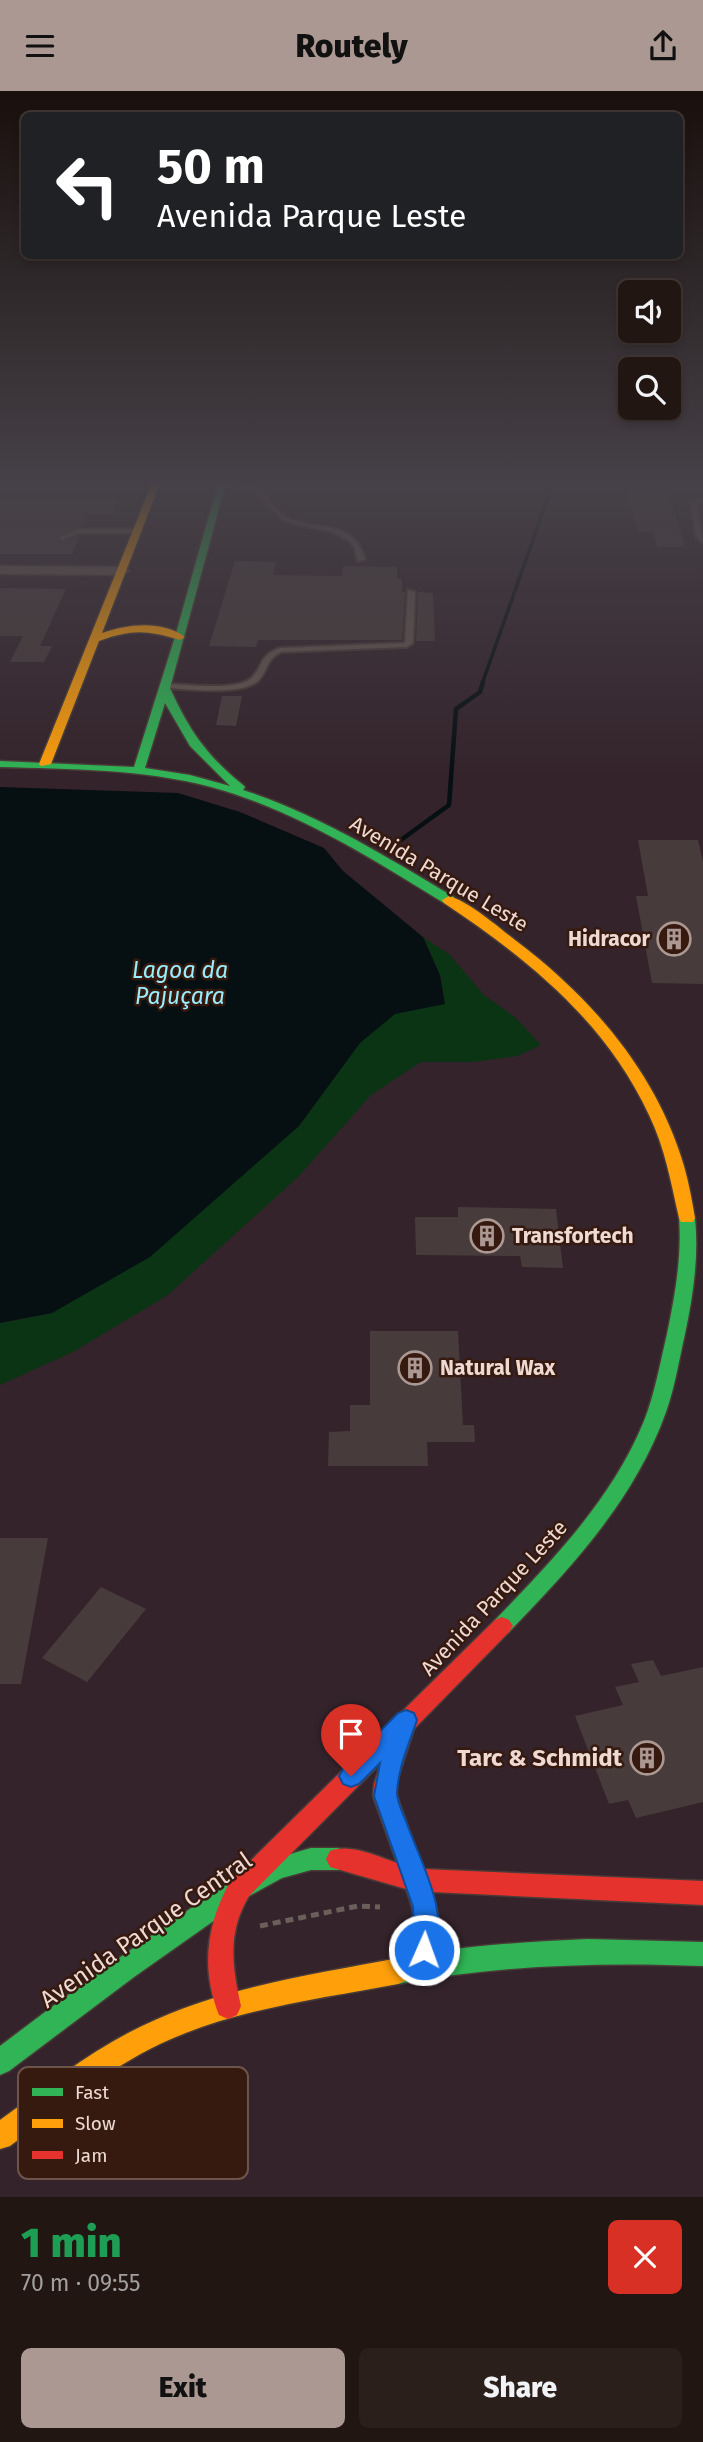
<!DOCTYPE html>
<meta charset="utf-8">
<style>
body{margin:0;font-family:"Fira Sans",sans-serif;background:#2a1f1b;color:#f1f3f6;height:100vh;display:flex;flex-direction:column;font-size:26px;white-space:nowrap}
*{box-sizing:border-box;margin:0}
p{font-size:23px;color:#a29f9f}
.icon{flex:none;width:38px;height:38px;fill:none;stroke:currentColor;stroke-width:2;stroke-linecap:round;stroke-linejoin:round}
.map{position:relative;height:2106px;overflow:hidden}
.side{display:flex;flex-direction:column;background:#221612;flex:1}
.side>*{flex:none}
.hud{position:absolute;left:21px;top:21px;width:662px;height:147px;border-radius:10px;box-shadow:0 4px 10px #0003,0 0 0 2px #3f3532;background:#202124;color:#fff;overflow:hidden}
.fabs{position:absolute;left:618px;top:189px;display:grid;gap:14px}
.fabs a{display:grid;place-items:center;width:63px;height:63px;border-radius:10px;background:#221612;box-shadow:0 4px 10px #0003,0 0 0 2px #3f3532;font-size:35px}
.pin{position:absolute;display:grid;place-items:center;width:60px;height:60px;color:#fff;margin:-72px -30px;border-radius:50% 50% 50% 0;rotate:-45deg;box-shadow:0 0 7px #0007}
.pin .icon{rotate:45deg}
.me{position:absolute;width:77px;margin:-38px;rotate:2deg;stroke-linejoin:round;filter:drop-shadow(0 0 5px #0008)}
.turn{display:flex;align-items:center;gap:24px;height:147px;padding:0 21px;font-size:32px}
.turn .icon{width:91px;height:91px;stroke-width:2.5}
.turn b{display:block;font-size:49px;line-height:60px}
.round{display:grid;place-items:center;flex:none;width:74px;height:74px;border-radius:10px;background:#2a1f1b}
.headline{display:flex;align-items:center;justify-content:space-between;height:119px;padding:0 21px}
h1{font-size:42px;font-weight:800;line-height:52px;color:#1e9e55}
.primary-button{display:flex;gap:14px;margin-top:auto;padding:14px 21px}
.primary-button a{flex:1;height:80px;border-radius:10px;background:#ab9892;color:#111;font-size:28px;font-weight:800;line-height:80px;text-align:center}
.primary-button a+a{background:#2a1f1b;color:#f1f3f6}
header{display:flex;justify-content:space-between;align-items:center;height:91px;padding:0 21px;background:#ab9892;color:#111;font-size:32px;font-weight:800}
.map>svg:first-child{display:block}
.industrial{fill:#34232b}
.green{fill:#0b3414}
.water{fill:#060f12}
.lines{fill:none;stroke-linecap:round;stroke-linejoin:round}
.stream-far1{stroke:#060f12;stroke-width:3.5}
.stream{stroke:#060f12;stroke-width:4.5}
.building{fill:#483b3c}
.lane-casing{stroke:#483b37;stroke-width:4}
.street-casing{stroke:#483b37;stroke-width:3}
.fast-casing{stroke:#483b37;stroke-width:3}
.slow-casing{stroke:#483b37;stroke-width:3}
.jam-casing{stroke:#483b37;stroke-width:3}
.path{stroke:#6b5f5b;stroke-width:5;stroke-dasharray:8 5;stroke-linecap:butt}
.lane{fill:#645651;fill-rule:evenodd}
.street{fill:#645651;fill-rule:evenodd}
.fast{fill:#30b455;fill-rule:evenodd}
.slow{fill:#ff9f0a;fill-rule:evenodd}
.jam{fill:#e5322d;fill-rule:evenodd}
.route{fill:#1a73e8;stroke:#114b97;stroke-width:2}
.labels{text-anchor:middle;dominant-baseline:central;stroke-width:5;stroke-linejoin:round;paint-order:stroke}
.street-label{font-size:21px;fill:#eedad3;stroke:#361a10}
.poi-label{font-size:21px;font-weight:bold;fill:#eedad3;stroke:#361a10;text-anchor:start}
.water-label{font-size:23px;font-style:italic;fill:#99edfd;stroke:#361a10}
.near-poi-label{font-size:24px;font-weight:bold;fill:#eedad3;stroke:#361a10;text-anchor:end}
.near-street-label{font-size:24px;fill:#eedad3;stroke:#361a10}
.key{fill:#361a10;stroke:#6d544a;stroke-width:2}
.key-label{font-size:19px;fill:#eedad3}
</style>
<header><svg class="icon" aria-label="menu" viewBox="0 0 24 24"><path d="M4 6h16M4 12h16M4 18h16"/></svg>Routely<svg class="icon" aria-label="share" viewBox="0 0 24 24"><path d="M12 15V3M7 8l5-5 5 5M5 13v7h14v-7"/></svg></header>
<div class="map">
<svg width="703" height="2106" viewBox="0 0 703 2106">
<rect width="100%" height="100%" fill="#2e1e18"/>
<rect class="industrial" x="0" y="392" width="703" height="1714"/>
<polygon class="green" points="423,846 449,863 484,904 515,926 541,954 518,965 473,971 421,971 371,1004 299,1085 168,1204 73,1261 0,1294 0,1232 52,1222 299,1035 360,952 394,923 445,912 440,884"/>
<polygon class="water" points="0,696 178,702 240,721 324,757 343,780 423,846 440,884 445,913 395,923 360,952 299,1035 150,1166 52,1222 0,1232"/>
<g class="lines">
<polyline class="stream-far1" points="482,593 553,392"/>
<polyline class="stream" points="394,754 449,714 456,618 480,601 483,591"/>
</g>
<g class="building">
<polygon points="623,392 659,392 663,400 668,402 685,456 657,456 653,441 638,441"/>
<polygon points="0,407 118,408 113,424 87,424 83,435 57,446 63,451 79,445 72,463 0,463"/>
<polygon points="235,470 276,471 273,484 342,485 343,475 397,476 397,488 402,488 402,501 405,501 402,549 258,549 256,556 209,555"/>
<polygon points="0,497 66,498 40,555 52,555 44,571 10,571 23,545 0,545"/>
<polygon points="418,501 433,502 435,550 416,550"/>
<polygon points="222,605 242,605 236,635 216,634"/>
<polygon points="638,749 698,749 703,771 703,893 652,892 636,805 648,805"/>
<polygon points="458,1116 556,1118 563,1177 522,1176 520,1165 416,1164 415,1126 458,1126"/>
<polygon points="370,1240 458,1240 463,1334 474,1334 475,1351 427,1351 428,1375 328,1375 329,1341 350,1340 350,1314 370,1314"/>
<polygon points="0,1447 48,1447 21,1593 0,1593"/>
<polygon points="101,1496 146,1518 87,1591 42,1567"/>
<polygon points="653,1569 661,1585 703,1576 703,1711 636,1727 628,1709 609,1713 575,1625 623,1614 615,1596 639,1591 631,1573"/>
</g>
<g class="lines">
<defs>
<g id="lane">
<path d="M 221,392 L 259,397 C 269,405 274,419 286,426 C 316,442 352,425 365,468 L 358,470 L 354,456 L 348,449 L 329,440 L 294,433 L 281,428 L 255,400 L 219,395 L 219,393 Z"/>
<polygon points="662,392 668,392 669,399 665,399"/>
<polygon points="703,407 703,411 697,413 703,452 696,445 690,412"/>
<polygon points="78,438 137,438 140,440 137,442 79,442 62,449 59,447"/>
<path d="M 408,499 L 415,501 L 413,552 L 407,556 L 281,561 C 265,569 269,579 258,590 C 242,605 187,598 166,597 L 162,595 L 166,593 C 186,593 234,600 250,588 C 264,577 257,565 280,557 L 403,552 L 405,551 Z"/>
</g>
<polygon id="street" points="0,475 122,476 129,480 122,484 0,483"/>
<g id="fast">
<path d="M 218,392 L 226,392 L 170,597 C 189,639 206,664 243,694 L 245,696 L 243,699 C 318,723 387,766 454,806 L 454,812 L 444,812 C 371,767 295,719 211,696 C 143,678 70,678 0,676 L 0,670 L 134,676 L 175,546 ZM 165,612 L 190,655 L 230,695 L 190,684 L 145,677 Z"/>
<path d="M 687,1122 L 695,1127 C 699,1166 693,1205 685,1243 C 679,1269 675,1296 666,1321 C 635,1408 572,1476 509,1541 L 502,1544 L 495,1541 L 491,1535 L 495,1529 C 553,1469 612,1408 644,1330 C 655,1302 660,1272 667,1243 C 675,1204 682,1166 679,1127 Z"/>
<path d="M 311,1757 L 338,1757 L 346,1760 L 350,1768 L 346,1776 L 338,1779 L 311,1779 L 282,1787 L 249,1805 L 134,1886 L 9,1980 L 0,1984 L 0,1955 C 53,1915 106,1875 161,1838 C 213,1802 249,1773 311,1757 Z"/>
<path d="M 588,1848 L 703,1851 L 703,1875 C 600,1871 500,1874 398,1893 L 389,1889 L 385,1880 L 389,1871 C 407,1864 428,1862 447,1859 C 494,1853 541,1850 588,1848 Z"/>
</g>
<g id="slow">
<path d="M 152,392 L 160,392 L 102,542 C 128,533 162,529 185,546 L 180,549 C 147,539 132,538 99,550 L 51,673 L 41,675 L 39,673 Z"/>
<path d="M 449,805 C 470,811 498,836 515,849 C 591,906 657,982 684,1075 C 689,1092 692,1110 695,1127 L 693,1131 L 681,1131 L 679,1127 C 671,1092 665,1057 649,1024 C 606,931 528,868 444,812 L 442,809 Z"/>
<path d="M 398,1867 L 407,1871 L 411,1880 L 407,1889 L 398,1893 C 319,1908 234,1918 160,1953 C 106,1979 58,2019 10,2055 L 0,2058 L 0,2029 C 46,1996 91,1959 142,1935 C 222,1896 311,1884 398,1867 Z"/>
</g>
<path id="jam" d="M 502,1526 L 509,1529 L 513,1535 L 509,1541 L 414,1638 L 396,1693 L 397,1705 L 423,1778 L 703,1790 L 703,1814 L 432,1801 C 441,1827 442,1858 431,1884 L 422,1887 L 413,1884 C 408,1870 413,1858 414,1844 C 416,1828 412,1813 406,1798 L 330,1776 L 326,1768 L 330,1760 C 350,1752 377,1765 397,1772 L 373,1705 L 374,1693 L 381,1672 L 249,1805 C 227,1842 232,1875 241,1915 L 237,1924 L 228,1928 L 219,1924 C 200,1877 207,1831 231,1789 L 495,1529 Z"/>
</defs>
<use href="#lane" class="lane-casing"/>
<use href="#street" class="street-casing"/>
<use href="#fast" class="fast-casing"/>
<use href="#slow" class="slow-casing"/>
<use href="#jam" class="jam-casing"/>
<polyline class="path" points="260,1835 358,1815 380,1816"/>
<use href="#lane" class="lane"/>
<use href="#street" class="street"/>
<use href="#fast" class="fast"/>
<use href="#slow" class="slow"/>
<use href="#jam" class="jam"/>
</g>
<linearGradient id="sky" x2="0" y2="1"><stop stop-color="#19100d"/><stop offset="0.57" stop-color="#464148"/><stop offset="1" stop-color="#464148" stop-opacity="0"/></linearGradient>
<rect width="703" height="687" fill="url(#sky)"/>
<path class="route" d="M 406,1619 L 414,1622 L 417,1629 C 409,1653 398,1677 397,1702 C 397,1712 404,1724 407,1733 C 422,1774 451,1824 433,1867 L 424,1871 L 416,1867 L 412,1859 L 414,1842 L 413,1816 L 374,1705 L 380,1672 L 359,1693 L 351,1696 L 343,1693 L 339,1685 L 343,1678 L 398,1622 Z"/>
<defs>
<symbol id="building-ring" viewBox="-11 -11 22 22"><circle r="9.5" fill="#361a10" stroke="#ab9892" stroke-width="1.5"/><path d="M-4-6H4V6H1V3H-1V6H-4ZM-2.5-4.3h1.7v1.8h-1.7ZM.8-4.3h1.7v1.8H.8ZM-2.5-1h1.7V.8h-1.7ZM.8-1h1.7V.8H.8Z" fill="#ab9892"/></symbol>
</defs>
<g fill-rule="evenodd">
<use href="#building-ring" x="655" y="829" width="38" height="38"/>
<use href="#building-ring" x="468" y="1126" width="38" height="38"/>
<use href="#building-ring" x="396" y="1258" width="38" height="38"/>
<use href="#building-ring" x="628" y="1648" width="38" height="38"/>
</g>
<g class="labels">
<g class="street-label">
<text transform="translate(439 783) rotate(31)">Avenida Parque Leste</text>
<text transform="translate(494 1507) rotate(-47)">Avenida Parque Leste</text>
</g>
<g class="poi-label">
<text x="650" y="848" text-anchor="end">Hidracor</text>
<text x="512" y="1145">Transfortech</text>
<text x="440" y="1277">Natural Wax</text>
</g>
<g class="water-label">
<text x="180" y="879">Lagoa da<tspan x="180" dy="26">Pajuçara</tspan></text>
</g>
<g class="near-poi-label">
<text x="622" y="1667">Tarc &amp; Schmidt</text>
</g>
<g class="near-street-label">
<text transform="translate(146 1839) rotate(-35)">Avenida Parque Central</text>
</g>
</g>
<rect x="18" y="1976" width="230" height="112" rx="10" class="key"/>
<rect x="32" y="1997" width="31" height="8" fill="#30b455"/>
<rect x="32" y="2028" width="31" height="9" fill="#ff9f0a"/>
<rect x="32" y="2060" width="31" height="8" fill="#e5322d"/>
<g class="key-label">
<text x="75" y="2008">Fast</text>
<text x="75" y="2039">Slow</text>
<text x="75" y="2071">Jam</text>
</g>
</svg>
<div class="fabs">
<a><svg class="icon" aria-label="sound" viewBox="0 0 24 24"><path d="M4 9h4l5-4v14l-5-4H4zM17 9q2 3 0 6"/></svg></a>
<a><svg class="icon" aria-label="search" viewBox="0 0 24 24"><circle cx="10" cy="10" r="6"/><path d="M15 15l6 6"/></svg></a>
</div>
<div class="pin" style="left:351px;top:1685px;background:#d93025"><svg class="icon" aria-label="arrive" viewBox="0 0 24 24"><path d="M6 21V4h12l-3 4 3 4H6"/></svg></div>
<svg class="me" style="left:424px;top:1859px" viewBox="-20 -20 40 40"><circle r="17" fill="#1a73e8" stroke="#fff" stroke-width="3"/><path d="M0-11L8 9 0 5-8 9z" fill="#fff"/></svg>
<div class="hud">
<div class="turn"><svg class="icon" aria-label="left" viewBox="0 0 24 24"><path d="M17 20v-9H6M10 6l-5 5 5 5"/></svg><div><b>50 m</b>Avenida Parque Leste</div></div>
</div>
</div>
<section class="side">
<div class="headline"><div><h1>1 min</h1><p>70 m · 09:55</p></div><a class="round" style="background:#d93025;color:#fff"><svg class="icon" aria-label="close" viewBox="0 0 24 24"><path d="M6 6l12 12M18 6L6 18"/></svg></a></div>
<div class="primary-button"><a>Exit</a><a>Share</a></div>
</section>
